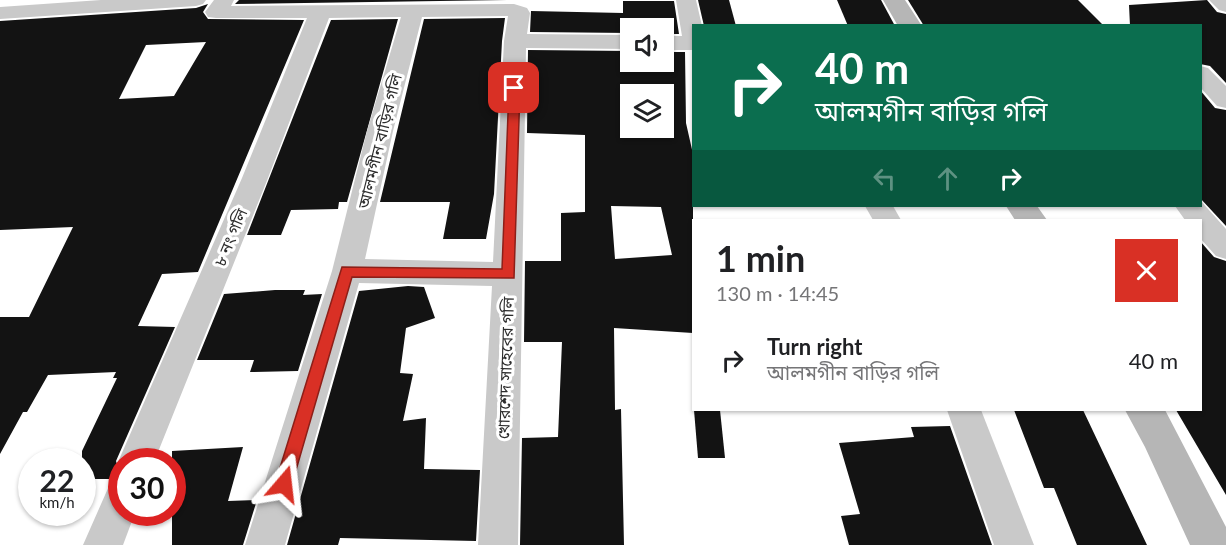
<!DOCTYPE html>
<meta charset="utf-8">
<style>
body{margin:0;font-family:Lato,"Noto Sans Bengali",sans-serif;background:#f6f6f6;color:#202124;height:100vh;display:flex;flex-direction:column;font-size:22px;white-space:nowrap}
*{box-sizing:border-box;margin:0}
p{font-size:20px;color:#757577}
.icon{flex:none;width:33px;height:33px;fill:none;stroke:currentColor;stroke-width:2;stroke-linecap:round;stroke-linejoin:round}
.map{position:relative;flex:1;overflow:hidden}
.panel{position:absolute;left:692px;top:219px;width:510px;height:192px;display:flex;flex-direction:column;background:#fff;border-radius:0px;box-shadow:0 2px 4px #0004}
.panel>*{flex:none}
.banner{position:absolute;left:692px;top:24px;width:510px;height:183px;border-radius:0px;box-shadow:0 2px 4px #0004;background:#0b6e4f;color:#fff;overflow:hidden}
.tools{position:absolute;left:620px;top:18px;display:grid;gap:12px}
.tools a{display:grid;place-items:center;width:54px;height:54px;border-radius:0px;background:#fff;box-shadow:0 2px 4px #0004;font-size:30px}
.speed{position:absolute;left:18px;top:448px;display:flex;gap:12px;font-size:30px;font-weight:700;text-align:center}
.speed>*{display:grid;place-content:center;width:78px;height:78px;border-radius:50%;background:#fff;box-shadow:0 2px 4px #0004;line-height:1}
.speed small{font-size:15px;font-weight:400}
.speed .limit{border:9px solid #d22;background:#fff;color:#111}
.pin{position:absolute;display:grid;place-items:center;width:51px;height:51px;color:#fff;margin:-26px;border-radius:12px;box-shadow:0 3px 9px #0006}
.me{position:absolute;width:66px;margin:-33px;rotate:17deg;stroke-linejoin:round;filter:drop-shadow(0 0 4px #0008)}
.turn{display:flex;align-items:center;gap:21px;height:126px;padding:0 24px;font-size:27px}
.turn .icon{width:78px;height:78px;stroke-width:2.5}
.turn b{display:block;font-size:42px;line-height:51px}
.lanes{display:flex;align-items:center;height:57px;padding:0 24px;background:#0003;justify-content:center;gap:30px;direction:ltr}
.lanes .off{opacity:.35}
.round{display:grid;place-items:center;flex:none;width:63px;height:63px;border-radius:0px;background:#f6f6f6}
.overview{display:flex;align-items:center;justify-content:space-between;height:102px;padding:0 24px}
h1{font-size:36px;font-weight:700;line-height:45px}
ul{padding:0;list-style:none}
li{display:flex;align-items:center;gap:18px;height:78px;padding:0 24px}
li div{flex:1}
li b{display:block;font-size:22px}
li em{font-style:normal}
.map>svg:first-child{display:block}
.building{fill:#131313;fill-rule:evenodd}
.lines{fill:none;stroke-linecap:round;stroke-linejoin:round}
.street{fill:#c9c9c9;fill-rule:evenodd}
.secondary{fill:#b6b6b6;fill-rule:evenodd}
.route{fill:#d93025;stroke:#8d1f18;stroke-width:1.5}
.labels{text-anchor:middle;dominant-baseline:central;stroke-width:6;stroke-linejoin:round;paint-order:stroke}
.street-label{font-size:16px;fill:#2c2c2c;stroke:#fff}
</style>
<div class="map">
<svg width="1226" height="545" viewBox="0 0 1226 545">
<rect width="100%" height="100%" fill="#fff"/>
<g class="building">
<polygon points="239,0 507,0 235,4"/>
<polygon points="698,0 729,0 736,26 704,26"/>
<polygon points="837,0 881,0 895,26 848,26"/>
<polygon points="908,0 1078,0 1104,26 924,26"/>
<polygon points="1207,0 1217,12 1226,14 1226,83 1210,66 1200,64 1200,26 1130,26 1129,5"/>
<polygon points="623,1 674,1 679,34 663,34 663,28 630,28 630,33 530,32 531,11 623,13"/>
<path d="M 208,4 L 203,12 L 208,19 L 304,20 L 198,272 L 162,274 L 138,326 L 175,327 L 116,461 L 118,468 L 114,479 L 82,479 L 82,451 L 117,378 L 113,378 L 116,372 L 48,375 L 27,412 L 23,412 L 0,454 L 0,317 L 29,317 L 73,227 L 0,230 L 0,21 L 196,8 ZM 206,42 L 174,96 L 119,99 L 146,45 Z"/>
<polygon points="505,18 502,41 494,194 486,239 443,239 450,202 380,202 424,19"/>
<polygon points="398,19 347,202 339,202 338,209 291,210 281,235 247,235 331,20"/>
<path d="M 528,50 L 630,51 L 630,62 L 663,62 L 663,52 L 685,52 L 686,123 L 693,154 L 693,333 L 614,328 L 615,410 L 621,409 L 624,545 L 520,545 L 522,438 L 558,437 L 562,342 L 524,342 L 525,261 L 561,261 L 561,213 L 585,212 L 585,135 L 527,133 ZM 630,94 L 663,94 L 663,128 L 630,128 ZM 611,206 L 661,207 L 672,255 L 615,259 Z"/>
<polygon points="1200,90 1215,108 1226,110 1226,226 1200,198"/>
<polygon points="1200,241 1214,257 1226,261 1226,495 1176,410 1200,410"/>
<polygon points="408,286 424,287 435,318 406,328 400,373 413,374 403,421 426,418 424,469 480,470 476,541 340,538 338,545 287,545 359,291"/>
<polygon points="275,290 305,290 303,295 322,294 298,371 250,372 254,360 197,360 224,294"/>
<polygon points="694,410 720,410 725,458 698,458"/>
<polygon points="1014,410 1083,410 1147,545 1077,545 1054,488 1044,488"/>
<polygon points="950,426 992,545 849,545 841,516 860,514 839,443 914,437 911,427"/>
<polygon points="243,447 228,501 257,500 243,545 172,545 172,451"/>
</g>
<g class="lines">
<g class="street">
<polygon points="101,0 206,0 203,4 196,6 0,19 0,7"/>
<path d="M 214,0 L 234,0 L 231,6 L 514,4 L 527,8 L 530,13 L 527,34 L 630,35 L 630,49 L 526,48 L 518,545 L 478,545 L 492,286 L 359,283 L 285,545 L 245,545 L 332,271 L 367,131 L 401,17 L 329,18 L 268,178 L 154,462 L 122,462 L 122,471 L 118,462 L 242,178 L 307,18 L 216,18 L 208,17 L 205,12 ZM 508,16 L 504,41 L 493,262 L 365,259 L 393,131 L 422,17 Z"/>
<polygon points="676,0 696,0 702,26 693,26 693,50 663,50 663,36 682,36"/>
<polygon points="1209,0 1226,0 1226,12 1219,10"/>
<polygon points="1200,66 1208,68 1226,86 1226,108 1217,106 1200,87"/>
<polygon points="1200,200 1226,229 1226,259 1216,256 1200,238 1200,220 1185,220 1175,206 1200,206"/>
<polygon points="865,206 893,206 901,220 873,220"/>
<polygon points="947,410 981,410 1034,545 994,545"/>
<polygon points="122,480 122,513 135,513 123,545 83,545 109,486"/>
</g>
<g class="secondary">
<polygon points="883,0 905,0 922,26 898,26"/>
<polygon points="1006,206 1037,206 1047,220 1015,220"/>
<polygon points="1125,410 1165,410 1226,527 1226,545 1190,545 1145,447"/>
</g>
</g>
<polygon class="route" points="514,84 520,88 514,278 352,277 292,484 289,490 284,493 278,490 275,484 342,267 502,269 509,88"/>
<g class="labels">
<g class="street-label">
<text transform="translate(379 141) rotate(-76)">আলমগীন বাড়ির গলি</text>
<text transform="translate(230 237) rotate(-67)">৮ নং গলি</text>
<text transform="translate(505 368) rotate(-88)">খোরশেদ সাহেবের গলি</text>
</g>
</g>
</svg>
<div class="tools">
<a><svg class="icon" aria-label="sound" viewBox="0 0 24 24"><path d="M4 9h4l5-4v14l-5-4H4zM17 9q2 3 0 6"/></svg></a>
<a><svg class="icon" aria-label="layers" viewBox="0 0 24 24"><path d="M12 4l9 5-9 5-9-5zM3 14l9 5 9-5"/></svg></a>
</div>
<div class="speed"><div>22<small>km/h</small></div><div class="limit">30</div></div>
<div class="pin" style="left:514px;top:88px;background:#d93025"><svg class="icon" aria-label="arrive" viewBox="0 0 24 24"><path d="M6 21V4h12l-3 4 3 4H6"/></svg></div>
<svg class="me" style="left:284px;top:484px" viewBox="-20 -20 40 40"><path d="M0-17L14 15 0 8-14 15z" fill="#d93025" stroke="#fff" stroke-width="4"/></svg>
<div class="banner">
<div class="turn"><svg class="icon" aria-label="right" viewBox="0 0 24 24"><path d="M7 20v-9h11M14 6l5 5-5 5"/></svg><div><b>40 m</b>আলমগীন বাড়ির গলি</div></div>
<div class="lanes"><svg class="icon off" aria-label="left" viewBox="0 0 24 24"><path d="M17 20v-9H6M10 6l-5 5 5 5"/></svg><svg class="icon off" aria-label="ahead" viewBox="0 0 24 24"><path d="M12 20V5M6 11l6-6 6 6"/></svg><svg class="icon" aria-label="right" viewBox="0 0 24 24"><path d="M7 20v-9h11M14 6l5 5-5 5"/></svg></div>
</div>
<section class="panel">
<div class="overview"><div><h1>1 min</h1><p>130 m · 14:45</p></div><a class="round" style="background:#d93025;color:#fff"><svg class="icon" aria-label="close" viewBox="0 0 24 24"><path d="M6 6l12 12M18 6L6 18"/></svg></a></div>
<ul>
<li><svg class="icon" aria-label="right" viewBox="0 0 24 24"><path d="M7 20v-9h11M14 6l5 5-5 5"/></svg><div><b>Turn right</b><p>আলমগীন বাড়ির গলি</p></div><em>40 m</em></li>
</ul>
</section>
</div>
